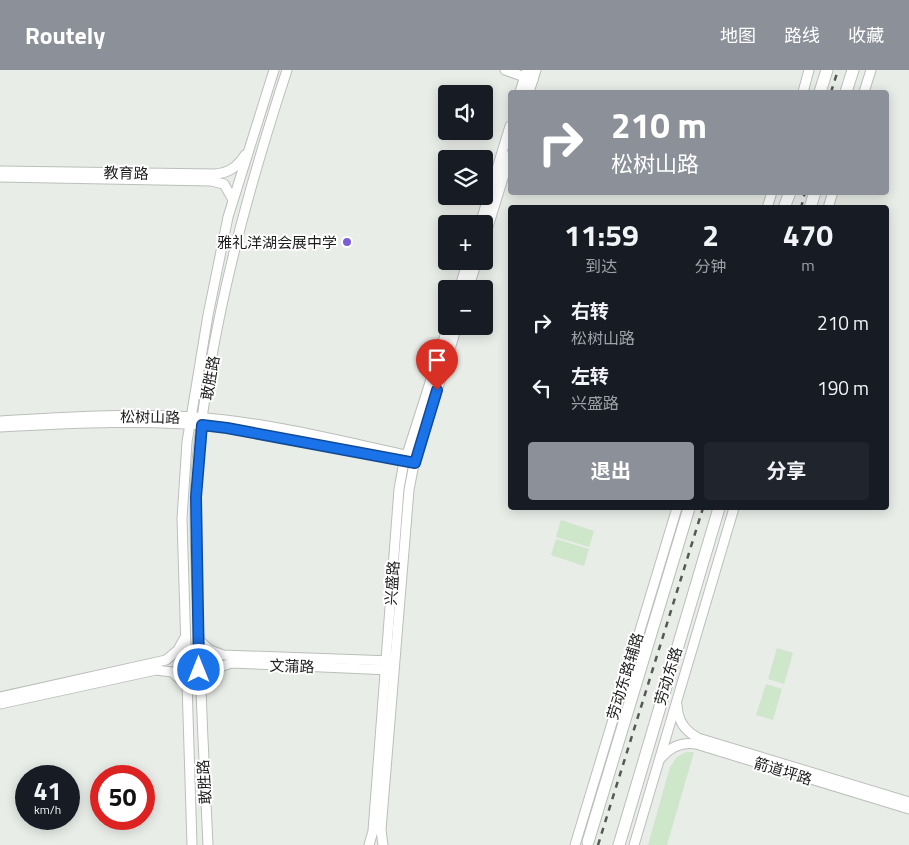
<!DOCTYPE html>
<html lang="zh">
<meta charset="utf-8">
<style>
body{margin:0;font-family:"Titillium Web","Noto Sans SC",sans-serif;background:#20242c;color:#f1f3f6;height:100vh;display:flex;flex-direction:column;font-size:19px;white-space:nowrap}
*{box-sizing:border-box;margin:0}
p{font-size:16px;color:#9ea1a6}
.icon{flex:none;width:28px;height:28px;fill:none;stroke:currentColor;stroke-width:2;stroke-linecap:round;stroke-linejoin:round}
.map{position:relative;flex:1;overflow:hidden}
.side{position:absolute;left:508px;top:135px;width:381px;height:305px;display:flex;flex-direction:column;background:#171b24;border-radius:5px;box-shadow:0 2px 12px #0003}
.side>*{flex:none}
.banner{position:absolute;left:508px;top:20px;width:381px;height:105px;border-radius:5px;box-shadow:0 2px 12px #0003;background:#8c9099;color:#fff;overflow:hidden}
.fabs{position:absolute;left:438px;top:15px;display:grid;gap:10px}
.fabs a{display:grid;place-items:center;width:55px;height:55px;border-radius:5px;background:#171b24;box-shadow:0 2px 12px #0003;font-size:25px}
.speed{position:absolute;left:15px;top:695px;display:flex;gap:10px;font-size:25px;font-weight:700;text-align:center}
.speed>*{display:grid;place-content:center;width:65px;height:65px;border-radius:50%;background:#171b24;box-shadow:0 2px 12px #0003;line-height:1}
.speed small{font-size:12px;font-weight:400}
.speed .limit{border:8px solid #d22;background:#fff;color:#111}
.pin{position:absolute;display:grid;place-items:center;width:42px;height:42px;color:#fff;margin:-51px -21px;border-radius:50% 50% 50% 0;rotate:-45deg;box-shadow:0 0 5px #0007}
.pin .icon{rotate:45deg}
.me{position:absolute;width:55px;margin:-28px;rotate:0deg;stroke-linejoin:round;filter:drop-shadow(0 0 4px #0008)}
.turn{display:flex;align-items:center;gap:18px;height:105px;padding:0 20px;font-size:22px}
.turn .icon{width:65px;height:65px;stroke-width:2.5}
.turn b{display:block;font-size:35px;line-height:42px}
.eta{display:flex;justify-content:space-evenly;align-items:center;height:85px;text-align:center}
.eta b{font-size:30px;font-weight:700;line-height:35px}
.primary-button{display:flex;gap:10px;margin-top:auto;padding:10px 20px}
.primary-button a{flex:1;height:58px;border-radius:5px;background:#8c9099;color:#fff;font-size:20px;font-weight:700;line-height:58px;text-align:center}
.primary-button a+a{background:#20242c;color:#f1f3f6}
ul{padding:0;list-style:none}
li{display:flex;align-items:center;gap:15px;height:65px;padding:0 20px}
li div{flex:1}
li b{display:block;font-size:19px}
li em{font-style:normal}
header{display:flex;align-items:center;gap:30px;box-sizing:border-box;height:70px;padding:0 25px;background:#8c9099;color:#fff}
header strong{font-size:24px}
nav{display:flex;gap:28px;margin-inline-start:auto;font-size:18px}
.map>svg:first-child{display:block}
.green{fill:#cee6ca}
.lines{fill:none;stroke-linecap:round;stroke-linejoin:round}
.tertiary-casing{stroke:#bbbfbb;stroke-width:11}
.secondary-casing{stroke:#bbbfbb;stroke-width:11}
.trunk-casing{stroke:#bbbfbb;stroke-width:13}
.tertiary{stroke:#fff;stroke-width:9}
.secondary{stroke:#fff;stroke-width:9}
.trunk{stroke:#fff;stroke-width:11}
.rail{stroke:#555855;stroke-width:2.5;stroke-dasharray:6 6;stroke-linecap:butt}
.route-casing{stroke:#114b97;stroke-width:12}
.route{stroke:#1a73e8;stroke-width:9}
.poi-dot{fill:#7a5ed8;stroke:#fff;stroke-width:2}
.labels{text-anchor:middle;dominant-baseline:central;stroke-width:4;stroke-linejoin:round;paint-order:stroke}
.street-label{font-size:15px;fill:#1c1e1c;stroke:#fff}
.poi-label{font-size:15px;fill:#1c1e1c;stroke:#fff;text-anchor:end}
</style>
<header>
<strong>Routely</strong>
<nav><a>地图</a><a>路线</a><a>收藏</a></nav>
</header>
<div class="map">
<svg width="909" height="775" viewBox="0 0 909 775">
<rect width="100%" height="100%" fill="#e9ede8"/>
<g class="green">
<polygon points="561,450 594,461 589,477 556,467"/>
<polygon points="556,469 589,479 584,496 551,485"/>
<polygon points="777,578 793,583 784,614 768,609"/>
<polygon points="766,614 782,619 773,650 756,645"/>
<polygon points="686,682 694,682 667,775 648,775 670,697 677,687"/>
</g>
<g class="lines">
<defs>
<g id="tertiary">
<polyline points="505,0 533,10"/>
<polyline points="520,22 527,0"/>
<polyline points="529,22 536,0"/>
<path d="M 0,101 L 215,104 C 229,103 237,97 245,85"/>
<polyline points="0,107 211,111 224,114 233,130"/>
<polyline points="480,154 510,56"/>
<polyline points="484,170 510,85"/>
<polyline points="459,219 468,191"/>
<polyline points="468,219 477,191"/>
<path d="M 0,351 C 64,347 130,343 194,347 C 267,352 340,371 411,386"/>
<path d="M 0,357 C 75,353 150,349 225,357 C 286,364 348,381 409,392"/>
<polyline points="199,570 210,580 223,585 392,591"/>
<polyline points="199,615 212,600 231,593 390,600"/>
<polyline points="0,627 166,590 178,580 184,569"/>
<polyline points="0,634 156,600 172,602 186,615"/>
<path d="M 677,635 C 678,651 684,660 698,668 L 909,732"/>
<path d="M 661,688 C 670,677 682,672 696,674 L 909,739"/>
<polyline points="369,775 373,761 399,419 403,397 448,256"/>
<polyline points="383,775 381,760 409,420 413,399 457,256"/>
</g>
<g id="secondary">
<polyline points="803,22 809,0"/>
<polyline points="864,22 871,0"/>
<polyline points="767,138 772,122"/>
<polyline points="828,138 833,122"/>
<polyline points="192,775 182,449 187,372 208,245 228,147 274,0"/>
<path d="M 208,775 C 204,699 201,622 198,546 C 196,489 192,430 199,372 C 214,245 247,122 287,0"/>
<polyline points="575,775 677,438"/>
<polyline points="634,775 734,438"/>
</g>
<g id="trunk">
<polyline points="820,22 827,0"/>
<polyline points="846,22 853,0"/>
<polyline points="784,138 790,122"/>
<polyline points="810,138 815,122"/>
<polyline points="588,772 689,438"/>
<polyline points="619,775 719,438"/>
</g>
</defs>
<use href="#tertiary" class="tertiary-casing"/>
<use href="#secondary" class="secondary-casing"/>
<use href="#trunk" class="trunk-casing"/>
<use href="#tertiary" class="tertiary"/>
<use href="#secondary" class="secondary"/>
<use href="#trunk" class="trunk"/>
<g class="rail">
<polyline points="831,22 838,0"/>
<polyline points="801,138 805,122"/>
<polyline points="598,775 703,438"/>
</g>
</g>
<g class="lines">
<defs>
<polyline id="route" points="199,600 196,427 202,355 227,358 415,393 437,320"/>
</defs>
<use href="#route" class="route-casing"/>
<use href="#route" class="route"/>
</g>
<circle class="poi-dot" cx="347" cy="172" r="5"/>
<g class="labels">
<g class="street-label">
<text transform="translate(126 103) rotate(1)">教育路</text>
<text transform="translate(210 308) rotate(-80)">敢胜路</text>
<text transform="translate(150 347) rotate(1)">松树山路</text>
<text transform="translate(392 513) rotate(-86)">兴盛路</text>
<text transform="translate(292 596) rotate(2)">文蒲路</text>
<text transform="translate(625 606) rotate(-73)">劳动东路辅路</text>
<text transform="translate(668 606) rotate(-73)">劳动东路</text>
<text transform="translate(783 701) rotate(17)">箭道坪路</text>
<text transform="translate(204 712) rotate(-93)">敢胜路</text>
</g>
<g class="poi-label">
<text x="337" y="172">雅礼洋湖会展中学</text>
</g>
</g>
</svg>
<div class="fabs">
<a><svg class="icon" aria-label="sound" viewBox="0 0 24 24"><path d="M4 9h4l5-4v14l-5-4H4zM17 9q2 3 0 6"/></svg></a>
<a><svg class="icon" aria-label="layers" viewBox="0 0 24 24"><path d="M12 4l9 5-9 5-9-5zM3 14l9 5 9-5"/></svg></a>
<a>+</a>
<a>−</a>
</div>
<div class="speed"><div>41<small>km/h</small></div><div class="limit">50</div></div>
<div class="pin" style="left:437px;top:320px;background:#d93025"><svg class="icon" aria-label="arrive" viewBox="0 0 24 24"><path d="M6 21V4h12l-3 4 3 4H6"/></svg></div>
<svg class="me" style="left:199px;top:600px" viewBox="-20 -20 40 40"><circle r="17" fill="#1a73e8" stroke="#fff" stroke-width="3"/><path d="M0-11L8 9 0 5-8 9z" fill="#fff"/></svg>
<div class="banner">
<div class="turn"><svg class="icon" aria-label="right" viewBox="0 0 24 24"><path d="M7 20v-9h11M14 6l5 5-5 5"/></svg><div><b>210 m</b>松树山路</div></div>
</div>
<section class="side">
<div class="eta">
<div><b>11:59</b><p>到达</p></div>
<div><b>2</b><p>分钟</p></div>
<div><b>470</b><p>m</p></div>
</div>
<ul>
<li><svg class="icon" aria-label="right" viewBox="0 0 24 24"><path d="M7 20v-9h11M14 6l5 5-5 5"/></svg><div><b>右转</b><p>松树山路</p></div><em>210 m</em></li>
<li><svg class="icon" aria-label="left" viewBox="0 0 24 24"><path d="M17 20v-9H6M10 6l-5 5 5 5"/></svg><div><b>左转</b><p>兴盛路</p></div><em>190 m</em></li>
</ul>
<div class="primary-button"><a>退出</a><a>分享</a></div>
</section>
</div>
